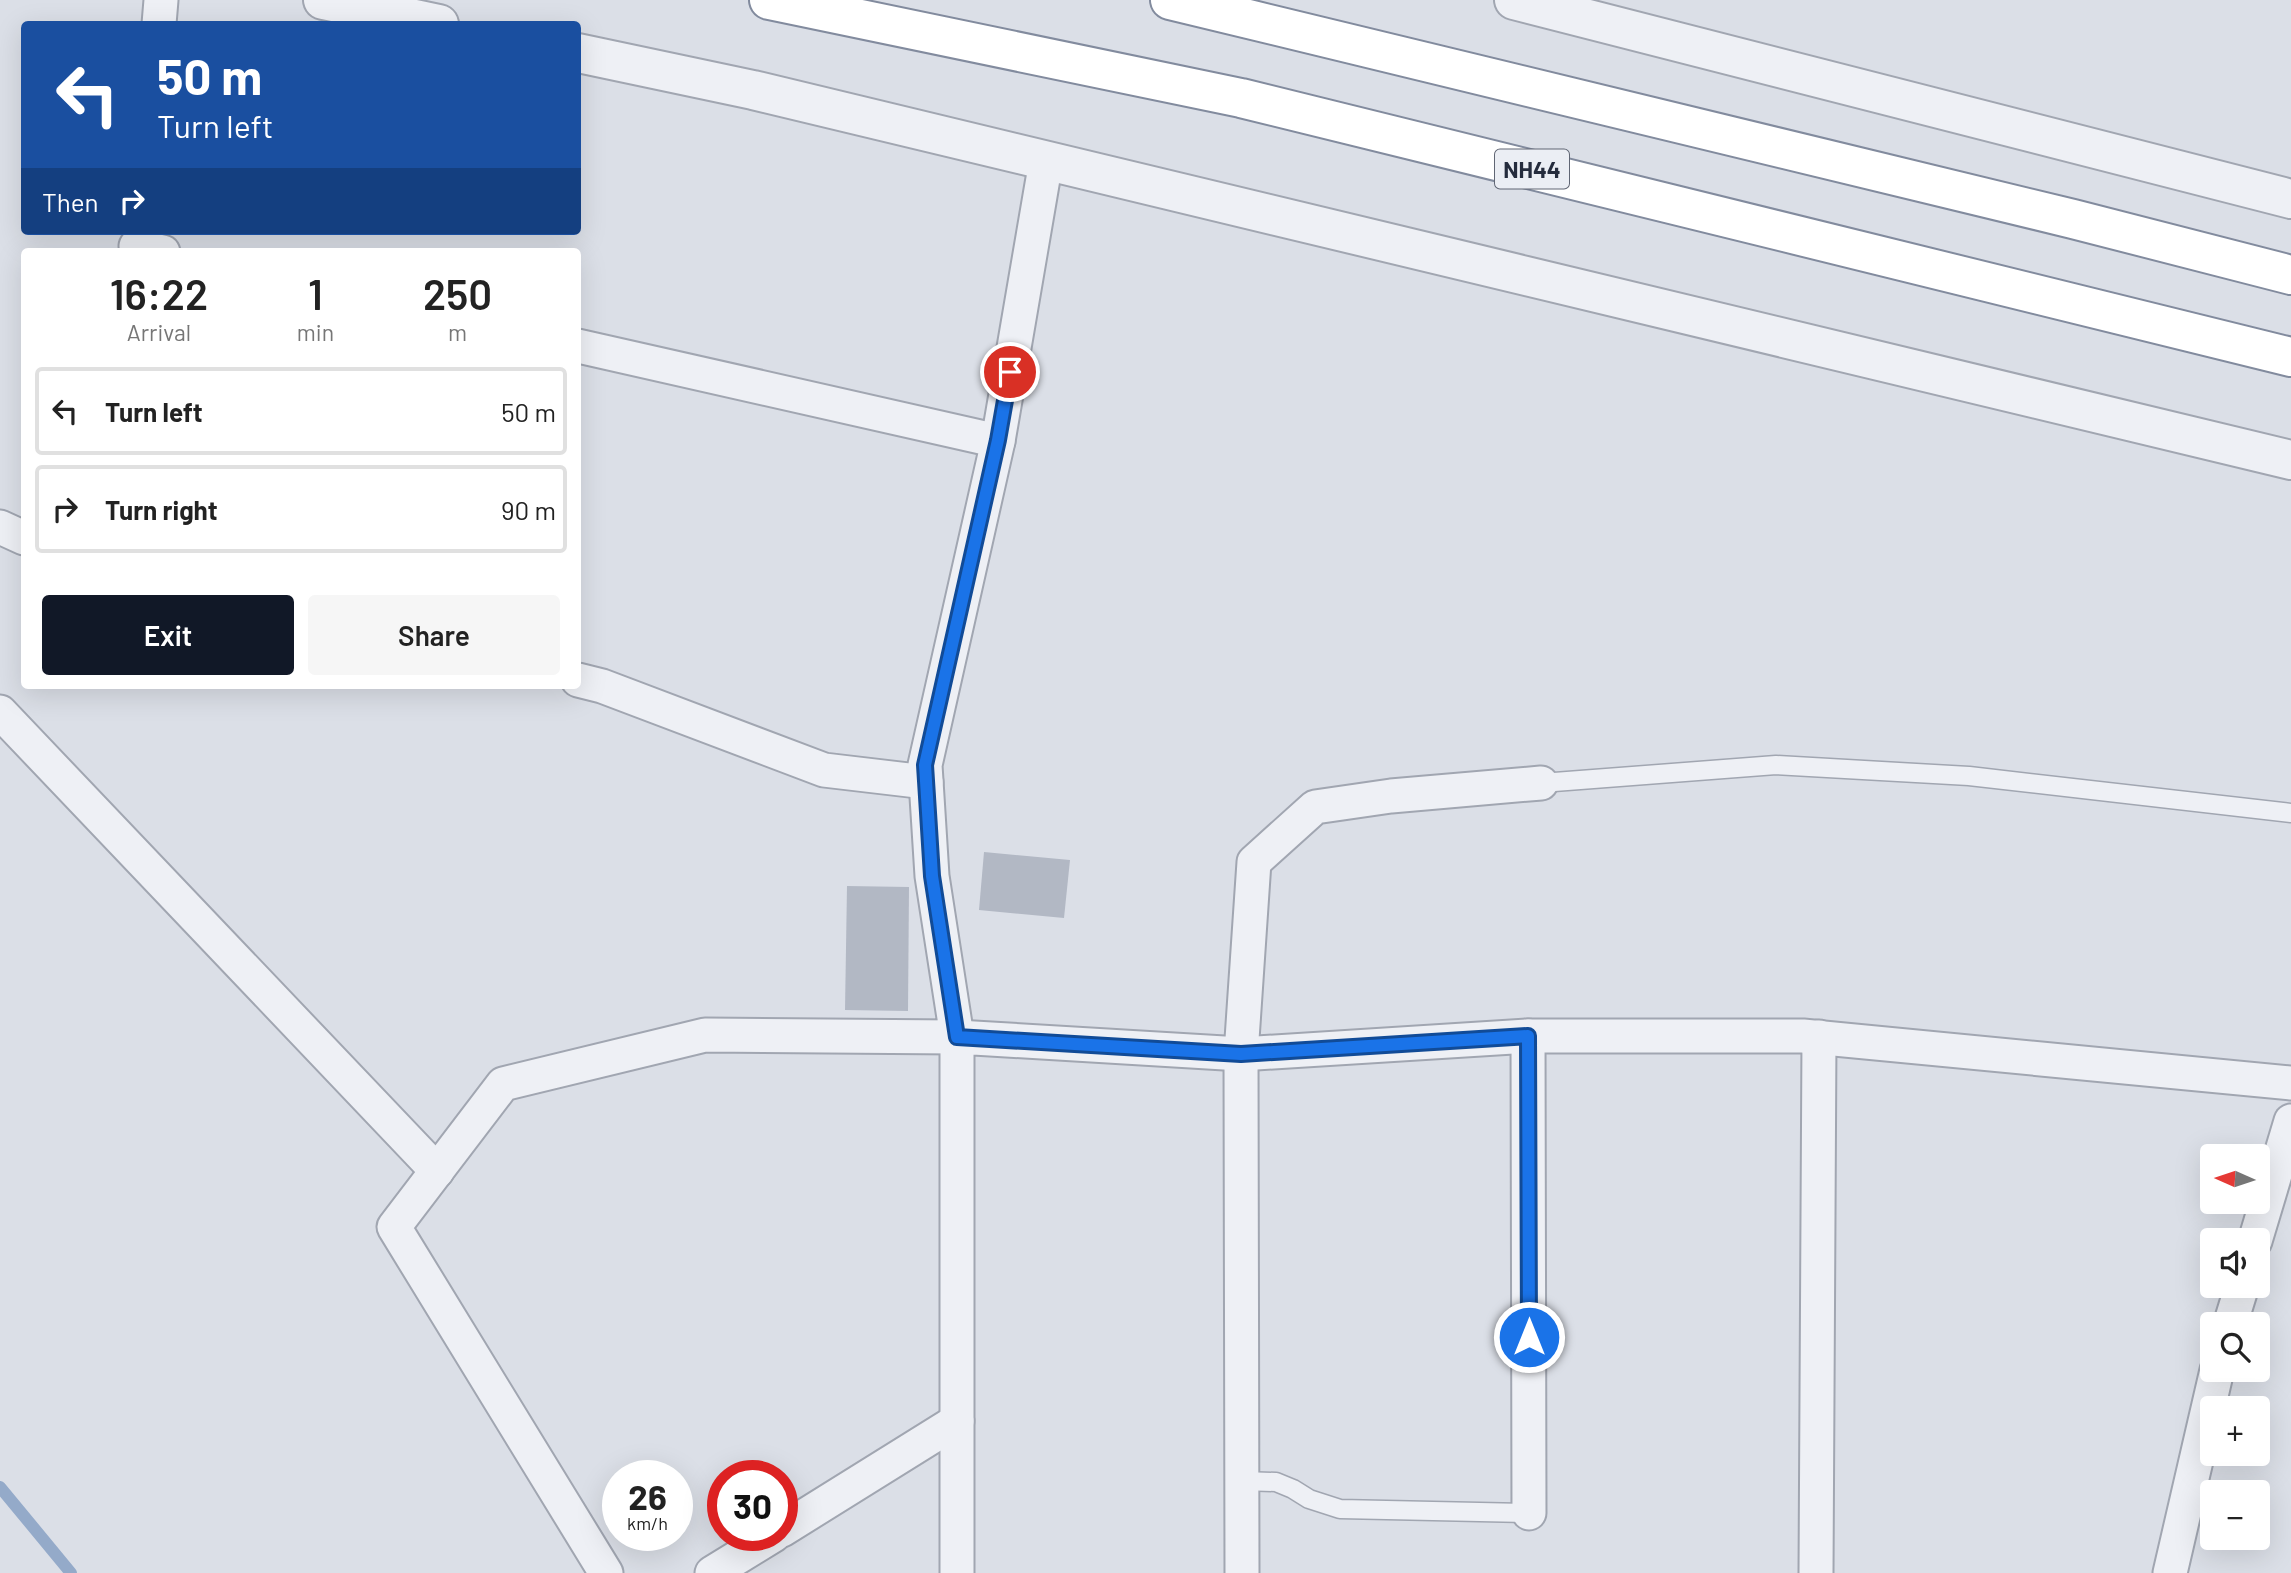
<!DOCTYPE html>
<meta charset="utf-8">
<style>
body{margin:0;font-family:Barlow,sans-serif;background:#f6f6f6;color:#222;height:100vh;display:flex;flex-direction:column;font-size:26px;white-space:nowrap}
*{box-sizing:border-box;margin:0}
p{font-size:23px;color:#767676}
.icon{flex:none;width:38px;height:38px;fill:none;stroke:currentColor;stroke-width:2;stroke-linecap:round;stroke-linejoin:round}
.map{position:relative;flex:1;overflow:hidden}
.side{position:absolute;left:21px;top:248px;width:560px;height:441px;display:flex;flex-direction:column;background:#fff;border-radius:7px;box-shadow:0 7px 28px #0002}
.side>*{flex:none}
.top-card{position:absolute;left:21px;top:21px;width:560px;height:214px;border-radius:7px;box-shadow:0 7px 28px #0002;background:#1a4fa0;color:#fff;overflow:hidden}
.needle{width:46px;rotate:273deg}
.fabs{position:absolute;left:2200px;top:1144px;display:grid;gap:14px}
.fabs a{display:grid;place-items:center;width:70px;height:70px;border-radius:7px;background:#fff;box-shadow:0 7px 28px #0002;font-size:35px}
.speed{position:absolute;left:602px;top:1460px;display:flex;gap:14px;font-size:35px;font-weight:700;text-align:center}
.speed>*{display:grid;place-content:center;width:91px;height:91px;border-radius:50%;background:#fff;box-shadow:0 7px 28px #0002;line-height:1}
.speed small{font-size:18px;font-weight:400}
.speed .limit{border:10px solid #d22;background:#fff;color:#111}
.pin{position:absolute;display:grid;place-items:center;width:60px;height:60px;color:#fff;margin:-30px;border:4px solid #fff;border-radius:50%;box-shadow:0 2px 7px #0007}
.me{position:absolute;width:77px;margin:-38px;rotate:0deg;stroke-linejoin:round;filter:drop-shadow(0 0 5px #0008)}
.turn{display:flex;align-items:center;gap:24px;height:147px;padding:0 21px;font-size:32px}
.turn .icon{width:91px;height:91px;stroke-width:2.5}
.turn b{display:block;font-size:49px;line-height:60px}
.then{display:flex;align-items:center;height:66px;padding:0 21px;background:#0003;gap:14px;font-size:26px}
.eta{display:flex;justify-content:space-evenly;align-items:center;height:119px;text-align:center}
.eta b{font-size:42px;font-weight:600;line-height:49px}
.action{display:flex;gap:14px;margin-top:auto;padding:14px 21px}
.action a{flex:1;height:80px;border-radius:7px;background:#111827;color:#fff;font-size:28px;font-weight:600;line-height:80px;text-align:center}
.action a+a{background:#f6f6f6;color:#222}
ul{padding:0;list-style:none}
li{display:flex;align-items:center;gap:21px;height:88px;margin:0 14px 10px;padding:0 7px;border:4px solid #e0e0e0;border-radius:7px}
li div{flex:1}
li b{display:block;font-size:26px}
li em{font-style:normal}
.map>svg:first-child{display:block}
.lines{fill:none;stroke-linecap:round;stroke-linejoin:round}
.stream{stroke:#94aac9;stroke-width:12}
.building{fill:#b2b8c4}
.service-casing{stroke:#a1a6b1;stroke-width:21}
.minor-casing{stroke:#a1a6b1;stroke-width:37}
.tertiary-casing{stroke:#a1a6b1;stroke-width:42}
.trunk-casing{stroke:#828b9e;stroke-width:42}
.service{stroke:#eef0f5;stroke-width:18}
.minor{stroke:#eef0f5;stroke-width:33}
.tertiary{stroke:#eef0f5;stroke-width:38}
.trunk{stroke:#fff;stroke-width:38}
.route-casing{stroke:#114b97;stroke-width:18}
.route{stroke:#1a73e8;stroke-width:12}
.labels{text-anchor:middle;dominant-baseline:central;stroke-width:6;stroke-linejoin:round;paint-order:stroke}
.shield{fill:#ebeef4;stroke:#606674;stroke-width:2}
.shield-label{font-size:23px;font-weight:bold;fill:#252c3d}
</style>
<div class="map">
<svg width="2291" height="1573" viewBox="0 0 2291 1573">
<rect width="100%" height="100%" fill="#dbdfe7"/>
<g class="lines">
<polyline class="stream" points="0,1487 71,1573"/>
</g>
<g class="building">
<polygon points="984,852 1070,860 1064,918 979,910"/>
<polygon points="847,886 909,887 908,1011 845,1010"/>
</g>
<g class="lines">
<defs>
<g id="service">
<polyline points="1541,783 1776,765 1969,776 2291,813"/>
<polyline points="1242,1481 1276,1482 1293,1489 1309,1499 1340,1509 1529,1513"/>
</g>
<g id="minor">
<polyline points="159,24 161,0"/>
<polyline points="136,246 163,252"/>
<polyline points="578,346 998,441"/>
<polyline points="0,527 24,538"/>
<polyline points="578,680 602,686 824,770 926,782"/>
<polyline points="0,712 437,1171"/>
<polyline points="1528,1036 1529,1513"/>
<polyline points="2255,1241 2291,1121"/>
<polyline points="2230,1325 2242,1286"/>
<polyline points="782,1530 957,1421"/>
<polyline points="606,1573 394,1227 503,1084 705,1035 957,1037 932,876 925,765 998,441 1046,161"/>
<polyline points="712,1573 774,1535"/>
<polyline points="957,1573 957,1037 1241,1054 1528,1036 1803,1036 2291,1083"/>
<polyline points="1242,1573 1241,1054 1254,862 1315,807 1391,796 1541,783"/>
<polyline points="1816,1573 1819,1037"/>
<polyline points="2170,1573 2217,1370"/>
</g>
<g id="tertiary">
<polyline points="323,0 439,24"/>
<polyline points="1514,0 2291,199"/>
<polyline points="578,53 753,90 2291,460"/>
</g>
<g id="trunk">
<polyline points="769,0 1241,98 2291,357"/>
<polyline points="1170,0 2073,219 2291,275"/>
</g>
</defs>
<use href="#service" class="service-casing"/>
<use href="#minor" class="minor-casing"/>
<use href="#tertiary" class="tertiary-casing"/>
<use href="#trunk" class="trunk-casing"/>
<use href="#service" class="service"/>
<use href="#minor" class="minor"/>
<use href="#tertiary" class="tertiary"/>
<use href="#trunk" class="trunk"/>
</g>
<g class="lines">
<defs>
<polyline id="route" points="1010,372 998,440 925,765 932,876 957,1037 1241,1054 1528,1036 1529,1337"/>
</defs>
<use href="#route" class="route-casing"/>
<use href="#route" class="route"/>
</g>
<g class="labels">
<rect class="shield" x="1495" y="149.5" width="74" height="39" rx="5"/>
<g class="shield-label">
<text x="1532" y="169">NH44</text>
</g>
</g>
</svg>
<div class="fabs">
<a><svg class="needle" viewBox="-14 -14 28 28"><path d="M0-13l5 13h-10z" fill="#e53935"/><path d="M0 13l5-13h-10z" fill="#767676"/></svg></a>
<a><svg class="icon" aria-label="sound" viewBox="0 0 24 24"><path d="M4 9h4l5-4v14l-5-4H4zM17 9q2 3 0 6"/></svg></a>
<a><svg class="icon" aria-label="search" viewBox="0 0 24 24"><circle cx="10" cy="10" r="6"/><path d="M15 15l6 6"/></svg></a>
<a>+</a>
<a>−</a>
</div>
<div class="speed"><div>26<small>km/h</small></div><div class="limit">30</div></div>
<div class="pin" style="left:1010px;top:372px;background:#d93025"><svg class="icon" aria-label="arrive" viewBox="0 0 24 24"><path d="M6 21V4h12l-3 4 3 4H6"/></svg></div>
<svg class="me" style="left:1529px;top:1337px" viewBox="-20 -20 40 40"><circle r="17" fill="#1a73e8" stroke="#fff" stroke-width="3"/><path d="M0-11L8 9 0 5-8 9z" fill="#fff"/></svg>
<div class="top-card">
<div class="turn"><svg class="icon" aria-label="left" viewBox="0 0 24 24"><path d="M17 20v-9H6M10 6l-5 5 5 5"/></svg><div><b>50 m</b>Turn left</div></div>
<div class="then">Then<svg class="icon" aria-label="right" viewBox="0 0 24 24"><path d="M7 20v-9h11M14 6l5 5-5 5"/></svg></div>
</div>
<section class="side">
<div class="eta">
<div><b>16:22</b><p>Arrival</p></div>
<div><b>1</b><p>min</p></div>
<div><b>250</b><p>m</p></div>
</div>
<ul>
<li><svg class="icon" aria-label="left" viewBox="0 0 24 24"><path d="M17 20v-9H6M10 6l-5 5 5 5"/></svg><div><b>Turn left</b></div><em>50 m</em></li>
<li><svg class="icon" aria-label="right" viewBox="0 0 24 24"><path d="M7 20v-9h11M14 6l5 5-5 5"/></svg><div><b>Turn right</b></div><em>90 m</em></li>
</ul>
<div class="action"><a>Exit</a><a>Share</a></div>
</section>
</div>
